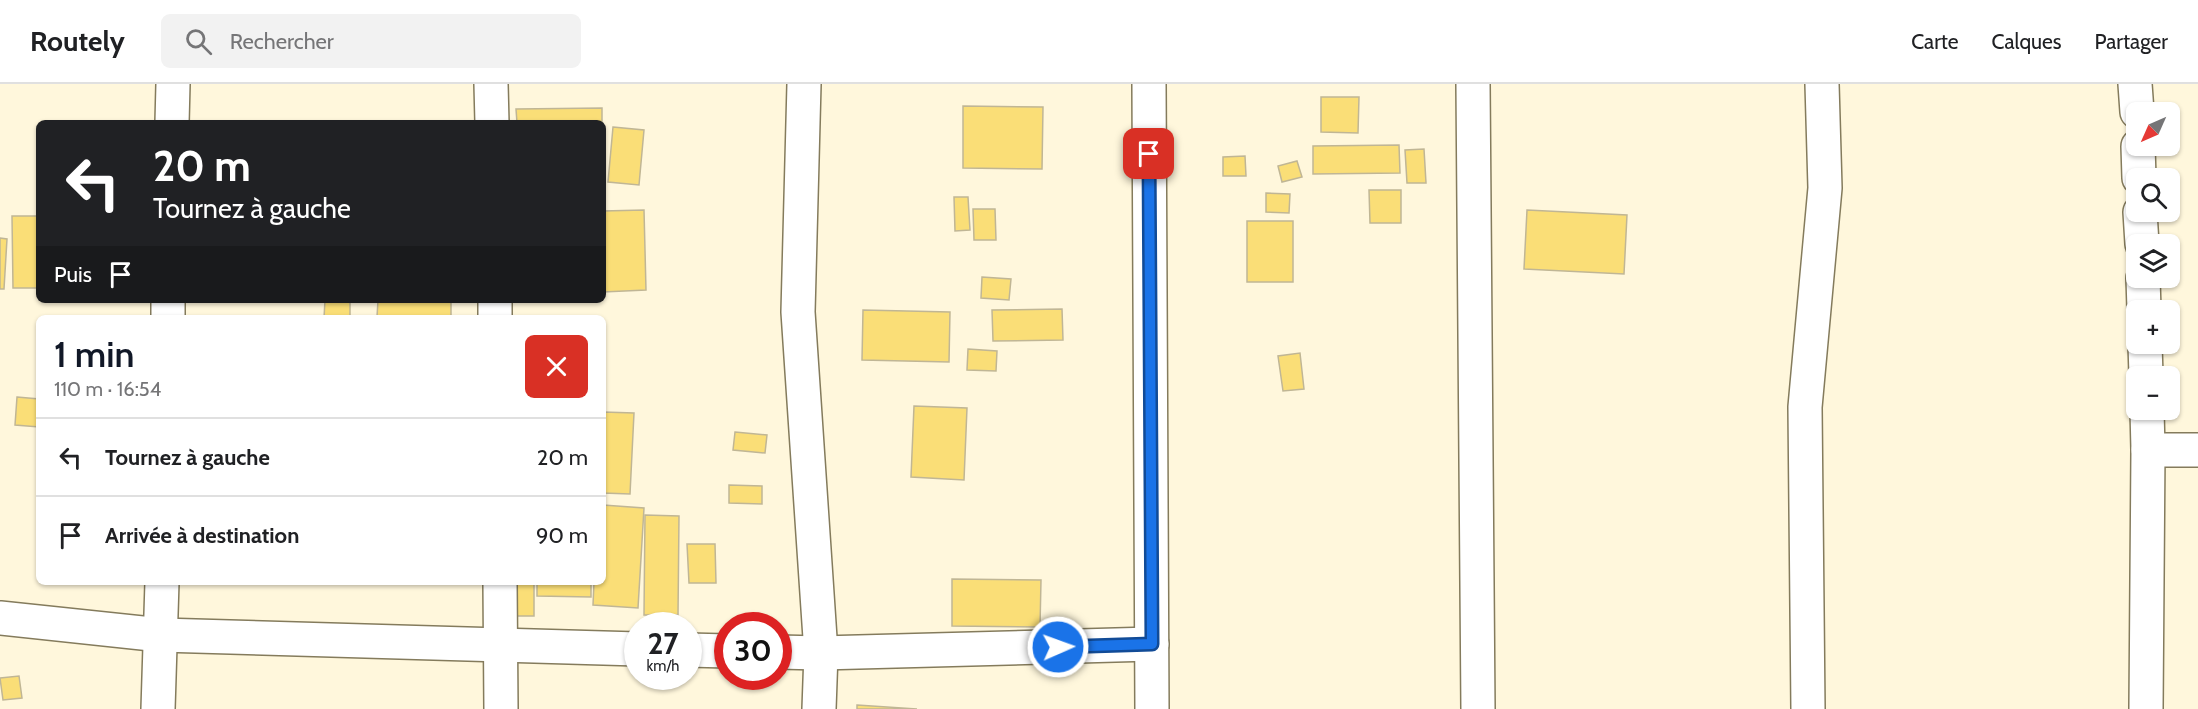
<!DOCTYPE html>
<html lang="fr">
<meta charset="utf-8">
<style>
body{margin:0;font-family:Cabin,sans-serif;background:#f2f2f2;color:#202124;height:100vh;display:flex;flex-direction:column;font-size:22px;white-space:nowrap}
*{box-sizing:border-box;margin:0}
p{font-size:20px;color:#757577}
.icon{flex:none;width:33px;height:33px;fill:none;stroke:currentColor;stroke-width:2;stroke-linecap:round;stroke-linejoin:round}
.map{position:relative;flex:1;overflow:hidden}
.sheet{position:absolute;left:36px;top:231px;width:570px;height:270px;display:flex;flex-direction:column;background:#fff;border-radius:9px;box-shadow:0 2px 4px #0004}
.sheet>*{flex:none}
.top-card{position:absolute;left:36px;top:36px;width:570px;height:183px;border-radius:9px;box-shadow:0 2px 4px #0004;background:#202124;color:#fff;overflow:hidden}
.needle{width:39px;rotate:225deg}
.buttons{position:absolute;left:2126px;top:18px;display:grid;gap:12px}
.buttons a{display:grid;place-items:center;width:54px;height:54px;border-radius:9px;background:#fff;box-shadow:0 2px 4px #0004;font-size:30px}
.speed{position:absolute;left:624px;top:528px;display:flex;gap:12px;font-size:30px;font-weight:700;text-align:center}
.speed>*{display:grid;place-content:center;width:78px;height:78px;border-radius:50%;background:#fff;box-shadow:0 2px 4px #0004;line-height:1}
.speed small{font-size:15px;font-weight:400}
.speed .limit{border:9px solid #d22;background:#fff;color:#111}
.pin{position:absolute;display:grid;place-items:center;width:51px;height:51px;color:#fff;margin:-26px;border-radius:12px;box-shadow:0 3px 9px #0006}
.me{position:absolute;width:66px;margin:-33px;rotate:88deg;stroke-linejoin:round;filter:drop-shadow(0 0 4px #0008)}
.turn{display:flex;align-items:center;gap:21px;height:126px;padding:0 18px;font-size:27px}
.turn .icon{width:78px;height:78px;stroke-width:2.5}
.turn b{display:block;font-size:42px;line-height:51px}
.then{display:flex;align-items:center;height:57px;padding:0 18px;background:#0003;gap:12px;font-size:22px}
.round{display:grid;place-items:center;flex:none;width:63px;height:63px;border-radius:9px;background:#f2f2f2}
.headline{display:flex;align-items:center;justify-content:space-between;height:102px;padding:0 18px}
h1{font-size:36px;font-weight:600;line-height:45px;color:#111827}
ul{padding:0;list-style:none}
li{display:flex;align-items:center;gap:18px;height:78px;padding:0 18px;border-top:2px solid #e0e0e0}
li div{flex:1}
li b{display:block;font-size:22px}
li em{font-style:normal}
header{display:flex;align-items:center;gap:36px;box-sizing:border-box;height:84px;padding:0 30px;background:#fff;border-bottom:2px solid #e0e0e0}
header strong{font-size:28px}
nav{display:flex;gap:33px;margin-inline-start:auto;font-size:21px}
.search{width:420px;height:54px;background:#f2f2f2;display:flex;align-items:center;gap:15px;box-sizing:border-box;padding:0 21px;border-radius:9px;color:#757577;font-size:22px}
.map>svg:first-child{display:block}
.building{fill:#fade77;stroke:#c0b695;stroke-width:1.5}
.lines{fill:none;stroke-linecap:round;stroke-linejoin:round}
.street-casing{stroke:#847b5c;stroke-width:36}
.street{stroke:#fff;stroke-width:33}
.route-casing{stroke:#114b97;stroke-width:15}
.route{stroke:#1a73e8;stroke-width:10}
</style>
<header>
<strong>Routely</strong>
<div class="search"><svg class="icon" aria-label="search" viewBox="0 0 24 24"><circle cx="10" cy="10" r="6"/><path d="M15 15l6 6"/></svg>Rechercher</div>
<nav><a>Carte</a><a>Calques</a><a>Partager</a></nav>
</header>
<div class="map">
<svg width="2198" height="625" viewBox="0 0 2198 625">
<rect width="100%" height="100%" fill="#fff7dc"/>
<g class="building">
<polygon points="1321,13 1359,13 1358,49 1321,48"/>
<polygon points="963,22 1043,23 1042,85 963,84"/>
<polygon points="602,24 602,39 517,39 516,25"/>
<polygon points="613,43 644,46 639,101 608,98"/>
<polygon points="1399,61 1400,89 1313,90 1313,62"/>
<polygon points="1424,65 1426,99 1407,99 1405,66"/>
<polygon points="1245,72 1246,92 1223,92 1223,73"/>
<polygon points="1297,77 1302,93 1282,98 1278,82"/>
<polygon points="1369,106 1401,106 1401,139 1370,139"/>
<polygon points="1266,109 1290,110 1289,129 1266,128"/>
<polygon points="954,113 968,113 970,146 955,147"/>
<polygon points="973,125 995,125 996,156 974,156"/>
<polygon points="644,126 646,206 603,208 603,127"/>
<polygon points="1527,126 1627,131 1624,190 1524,185"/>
<polygon points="12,132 39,132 39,204 13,204"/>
<rect x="1247" y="137" width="46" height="61"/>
<polygon points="0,154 7,155 4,205 0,205"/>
<polygon points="982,193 1011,195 1009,216 981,214"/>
<polygon points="325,216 350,216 350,234 324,234"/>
<polygon points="378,216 451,216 451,234 377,233"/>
<polygon points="1062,225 1063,256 993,257 992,226"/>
<polygon points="863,226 950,228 949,278 862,276"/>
<polygon points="968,265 997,267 996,287 967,286"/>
<polygon points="1300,269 1304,305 1283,307 1278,272"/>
<polygon points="17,313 39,315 39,343 15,341"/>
<polygon points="914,322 967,324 964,396 911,393"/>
<polygon points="603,328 634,329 630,410 603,409"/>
<polygon points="735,348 767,351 765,369 733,366"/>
<polygon points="729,401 762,402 762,420 729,419"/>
<polygon points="603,421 644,424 638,524 593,521 594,498 603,498"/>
<polygon points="645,431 679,432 678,531 644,531"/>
<polygon points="687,460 715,460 716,499 689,499"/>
<polygon points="952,495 1041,496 1040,543 952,542"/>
<polygon points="500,498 534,498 534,532 501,532"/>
<polygon points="537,498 591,498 591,513 537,512"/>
<polygon points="19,592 22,614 3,616 0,594"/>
<polygon points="857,621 917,625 857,625"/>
</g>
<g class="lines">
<defs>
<g id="street">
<polyline points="491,0 492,39"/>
<polyline points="804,0 798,228 821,569 819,625"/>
<polyline points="1149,0 1152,625"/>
<polyline points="1473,0 1478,625"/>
<polyline points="2135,0 2137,28"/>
<polyline points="172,39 173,0"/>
<polyline points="2138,62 2139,94"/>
<polyline points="2140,128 2142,160"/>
<polyline points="2143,194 2144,226"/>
<polyline points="495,216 495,234"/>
<polyline points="168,234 168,216"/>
<polyline points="2145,260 2146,292"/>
<polyline points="2148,366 2198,366"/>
<polyline points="500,498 501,625"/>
<polyline points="0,534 161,551 638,565"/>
<polyline points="688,566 728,567"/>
<polyline points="778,568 821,569 1152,560"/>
<polyline points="158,625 162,498"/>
<polyline points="1808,625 1805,323 1825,104 1822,0"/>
<polyline points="2146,625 2148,366 2147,326"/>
</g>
</defs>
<use href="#street" class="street-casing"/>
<use href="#street" class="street"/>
</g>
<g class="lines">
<defs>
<polyline id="route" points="1058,563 1152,560 1149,70"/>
</defs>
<use href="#route" class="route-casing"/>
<use href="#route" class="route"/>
</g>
</svg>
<div class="buttons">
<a><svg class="needle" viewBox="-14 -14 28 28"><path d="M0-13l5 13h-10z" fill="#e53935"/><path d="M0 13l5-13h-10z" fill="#757577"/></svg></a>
<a><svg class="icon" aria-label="search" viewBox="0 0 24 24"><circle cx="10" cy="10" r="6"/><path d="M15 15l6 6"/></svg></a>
<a><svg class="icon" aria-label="layers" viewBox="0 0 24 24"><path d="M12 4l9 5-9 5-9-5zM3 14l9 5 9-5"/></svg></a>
<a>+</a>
<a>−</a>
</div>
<div class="speed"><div>27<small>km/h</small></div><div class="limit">30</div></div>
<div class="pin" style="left:1149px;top:70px;background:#d93025"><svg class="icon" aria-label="arrive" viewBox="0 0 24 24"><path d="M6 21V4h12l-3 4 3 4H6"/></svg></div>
<svg class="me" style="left:1058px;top:563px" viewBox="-20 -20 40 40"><circle r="17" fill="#1a73e8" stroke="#fff" stroke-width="3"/><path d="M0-11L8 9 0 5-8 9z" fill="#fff"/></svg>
<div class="top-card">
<div class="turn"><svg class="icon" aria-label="left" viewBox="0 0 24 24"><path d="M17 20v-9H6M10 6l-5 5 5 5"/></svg><div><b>20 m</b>Tournez à gauche</div></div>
<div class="then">Puis<svg class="icon" aria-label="arrive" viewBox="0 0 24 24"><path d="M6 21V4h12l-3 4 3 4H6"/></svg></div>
</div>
<section class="sheet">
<div class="headline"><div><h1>1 min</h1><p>110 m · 16:54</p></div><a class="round" style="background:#d93025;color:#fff"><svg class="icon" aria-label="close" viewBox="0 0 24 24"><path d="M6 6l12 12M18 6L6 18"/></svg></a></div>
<ul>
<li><svg class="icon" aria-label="left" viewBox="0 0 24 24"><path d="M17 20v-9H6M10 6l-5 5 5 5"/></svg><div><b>Tournez à gauche</b></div><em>20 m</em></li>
<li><svg class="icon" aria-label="arrive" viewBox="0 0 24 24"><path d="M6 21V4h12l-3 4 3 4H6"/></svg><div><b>Arrivée à destination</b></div><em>90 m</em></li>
</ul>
</section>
</div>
